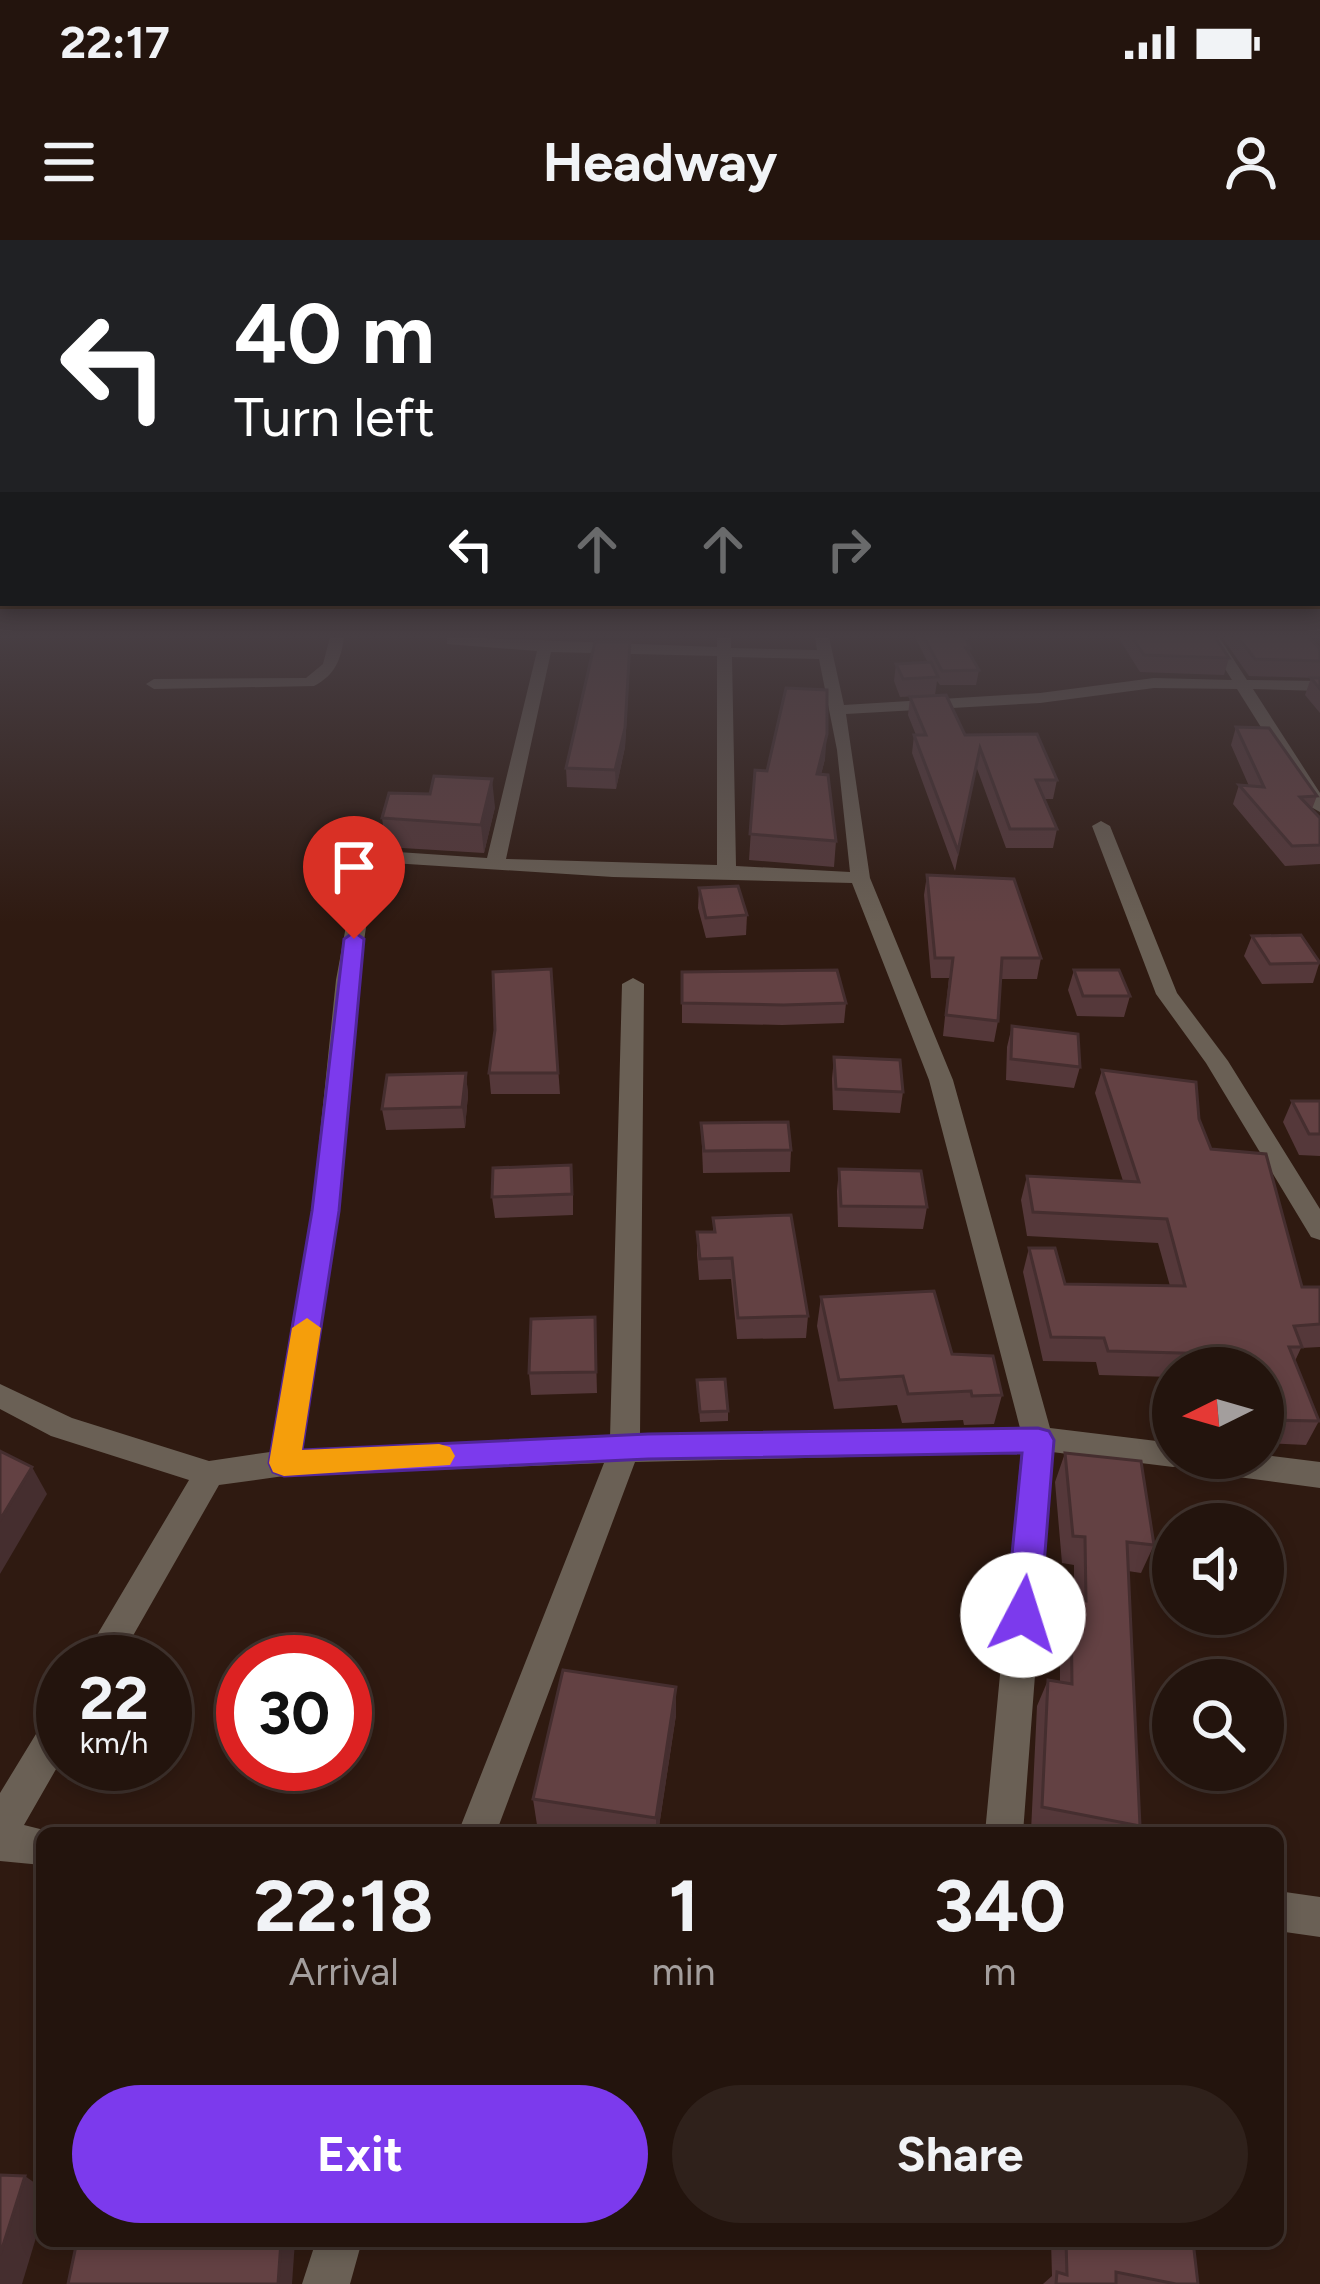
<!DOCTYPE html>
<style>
body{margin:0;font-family:Figtree,sans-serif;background:#2f211b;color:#f1f3f6;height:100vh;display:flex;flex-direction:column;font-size:45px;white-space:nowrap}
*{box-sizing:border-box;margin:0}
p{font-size:39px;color:#a39e9d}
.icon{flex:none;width:66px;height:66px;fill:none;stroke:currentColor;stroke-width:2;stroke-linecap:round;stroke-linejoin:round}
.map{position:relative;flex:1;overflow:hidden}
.drawer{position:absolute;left:36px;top:1587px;width:1248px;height:420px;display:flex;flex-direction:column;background:#23140d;border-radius:18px;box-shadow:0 6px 18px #0003,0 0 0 3px #40332e}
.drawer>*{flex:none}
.banner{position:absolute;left:0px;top:0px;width:1320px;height:366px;box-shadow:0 6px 18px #0003,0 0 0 3px #40332e;background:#202124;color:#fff;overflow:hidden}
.needle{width:78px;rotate:265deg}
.buttons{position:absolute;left:1152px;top:1107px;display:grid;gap:24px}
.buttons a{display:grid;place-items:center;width:132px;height:132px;border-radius:50%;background:#23140d;box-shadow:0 6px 18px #0003,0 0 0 3px #40332e;font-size:60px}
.speed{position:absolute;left:36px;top:1395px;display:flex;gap:24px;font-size:60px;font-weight:700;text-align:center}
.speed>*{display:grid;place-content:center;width:156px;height:156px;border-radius:50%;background:#23140d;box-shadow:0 6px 18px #0003,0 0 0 3px #40332e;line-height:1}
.speed small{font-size:30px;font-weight:400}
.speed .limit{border:18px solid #d22;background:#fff;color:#111}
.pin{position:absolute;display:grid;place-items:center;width:102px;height:102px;color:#fff;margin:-123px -51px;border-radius:50% 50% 50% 0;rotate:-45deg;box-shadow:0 0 12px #0007}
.pin .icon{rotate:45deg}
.me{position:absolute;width:132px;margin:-66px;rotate:5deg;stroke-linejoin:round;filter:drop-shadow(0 0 9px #0008)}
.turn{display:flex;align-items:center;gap:42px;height:252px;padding:0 36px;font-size:54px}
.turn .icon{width:156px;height:156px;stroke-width:2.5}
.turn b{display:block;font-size:84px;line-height:102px}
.lanes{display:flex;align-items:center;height:114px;padding:0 36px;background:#0003;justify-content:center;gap:60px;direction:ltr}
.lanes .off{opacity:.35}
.eta{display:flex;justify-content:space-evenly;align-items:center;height:204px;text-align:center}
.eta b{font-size:72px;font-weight:700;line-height:84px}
.button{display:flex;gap:24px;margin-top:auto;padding:24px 36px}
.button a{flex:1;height:138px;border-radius:72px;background:#7c3aed;color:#fff;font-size:48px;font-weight:700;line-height:138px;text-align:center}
.button a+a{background:#2f211b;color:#f1f3f6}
.status{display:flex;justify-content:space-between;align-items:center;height:84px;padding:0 60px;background:#23140d;direction:ltr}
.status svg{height:33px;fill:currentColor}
header{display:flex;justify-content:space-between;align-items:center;height:156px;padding:0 36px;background:#23140d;font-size:54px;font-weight:700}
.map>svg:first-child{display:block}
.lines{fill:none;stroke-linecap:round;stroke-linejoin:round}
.minor{fill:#6a6055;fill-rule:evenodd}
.wall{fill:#55383a}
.shaded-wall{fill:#452e2f}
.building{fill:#634143;stroke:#452e2f;stroke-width:3}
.route{fill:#7c3aed;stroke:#51269a;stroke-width:3}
.slow{fill:#f59e0b}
</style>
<div class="status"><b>22:17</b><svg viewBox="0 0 49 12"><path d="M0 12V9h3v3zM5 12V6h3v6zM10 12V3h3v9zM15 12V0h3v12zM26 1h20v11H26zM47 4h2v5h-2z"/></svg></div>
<header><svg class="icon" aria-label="menu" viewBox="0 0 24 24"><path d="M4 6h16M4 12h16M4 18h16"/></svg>Headway<svg class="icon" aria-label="person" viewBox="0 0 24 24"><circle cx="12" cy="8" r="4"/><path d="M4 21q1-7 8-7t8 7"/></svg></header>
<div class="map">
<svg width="1320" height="2044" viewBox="0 0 1320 2044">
<rect width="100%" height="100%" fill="#2f1a11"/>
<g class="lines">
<g class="minor">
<path d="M 330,397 L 344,397 C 341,420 335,435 314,446 L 154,449 L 146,444 L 154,439 L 306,438 L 323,424 Z"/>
<path d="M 452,397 L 717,407 L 717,397 L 731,397 L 731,408 L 817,410 L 815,397 L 829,397 L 844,465 L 1040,453 L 1154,438 L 1232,440 L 1205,397 L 1219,397 L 1247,440 L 1320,441 L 1320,451 L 1253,449 L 1320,553 L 1320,572 L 1311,567 L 1237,449 L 1154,448 L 1040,463 L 846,474 L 870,638 L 953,840 L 1050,1188 L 1173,1203 L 1173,1218 L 1263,1215 L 1320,1222 L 1320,1248 L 1193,1231 L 1181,1225 L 1173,1227 L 1052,1212 L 1023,1593 L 985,1593 L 1021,1213 L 635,1222 L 496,1593 L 458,1593 L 604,1223 L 284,1236 L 219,1245 L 118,1422 L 81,1422 L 189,1240 L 51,1196 L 0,1169 L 0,1144 L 72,1178 L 209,1221 L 270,1212 L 312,971 L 336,740 L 359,616 L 368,610 L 487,618 L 537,411 L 447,404 L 447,398 ZM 551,412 L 717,416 L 717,625 L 506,619 ZM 732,417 L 819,419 L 837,510 L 850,632 L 736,626 ZM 376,622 L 613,637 L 852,643 L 929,840 L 1020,1188 L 640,1197 L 644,744 L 633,738 L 622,744 L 610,1198 L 302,1210 L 338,971 L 358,740 Z"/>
<polygon points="1101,581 1110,586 1177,753 1228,821 1320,969 1320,1000 1311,997 1206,823 1156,754 1092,586"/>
<polygon points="63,1466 63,1517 24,1585 56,1593 42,1593 42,1625 0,1621 0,1553 50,1471"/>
<polygon points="1278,1651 1320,1657 1320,1697 1278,1691"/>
<polygon points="316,2001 362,2001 350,2044 302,2044"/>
</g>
</g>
<g class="wall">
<polygon points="915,397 965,397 970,408 969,414 979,430 976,445 940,445 937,441 935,455 900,457 894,441 896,424 928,423"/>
<polygon points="1118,397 1215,397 1229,418 1224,435 1140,432"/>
<polygon points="1222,397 1308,397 1320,409 1320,473 1305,455 1311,438 1317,438 1249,436"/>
<polygon points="630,419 625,507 616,549 567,547 566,528"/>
<polygon points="910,457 965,495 1057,540 1053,559 1044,559 1057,589 1053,608 1006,608 976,526 955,631 912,513 914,495 916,495 908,475"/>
<polygon points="1236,487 1317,556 1312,569 1320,578 1320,624 1285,626 1233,564 1239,545 1249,546 1231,505"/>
<polygon points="825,519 821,534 836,601 834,627 749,620 755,530 767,531"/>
<polygon points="495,567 484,613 386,607 382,578"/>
<polygon points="927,635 1041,718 1037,739 1001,739 998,781 994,802 943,796 949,738 931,738 924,655"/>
<polygon points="699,648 747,675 746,695 706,698 698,668"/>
<polygon points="1252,696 1320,721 1313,743 1262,744 1244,716"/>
<polygon points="551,729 560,854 491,854 489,833"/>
<polygon points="1074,730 1130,756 1124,777 1077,776 1068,750"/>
<polygon points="682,732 846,763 844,783 782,785 682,783"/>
<polygon points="1012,786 1080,827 1074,848 1006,840 1007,807"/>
<polygon points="834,817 903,852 900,873 833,870 832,839"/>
<polygon points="1102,830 1199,879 1211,909 1302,1047 1320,1047 1320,1107 1301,1108 1295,1121 1319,1181 1306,1205 1263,1203 1263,1128 1173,1128 1173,1137 1099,1135 1096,1122 1043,1121 1023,1032 1029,1008 1065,1044 1170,1046 1158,1003 1027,996 1021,960 1027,936 1123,941 1095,853"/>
<polygon points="466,833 468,855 465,888 386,890 382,869"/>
<polygon points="1292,861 1320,861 1320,916 1299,915 1283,882"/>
<polygon points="701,883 791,910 790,932 703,933"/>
<polygon points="839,929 927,967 923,989 838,987 837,951"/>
<polygon points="573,947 573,975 495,978 492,957"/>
<polygon points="713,978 808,1076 806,1098 737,1099 731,1039 699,1040 697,1014 697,992 713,992"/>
<polygon points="821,1057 952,1114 1002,1155 994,1184 964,1185 963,1180 902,1183 897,1165 834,1169 817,1086"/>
<polygon points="595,1077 597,1153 531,1155 529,1133"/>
<polygon points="697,1140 728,1171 728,1181 700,1182"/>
<polygon points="1065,1213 1154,1305 1141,1333 1128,1331 1140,1586 1136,1593 1041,1593 1031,1591 1037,1466 1048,1440 1060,1442 1060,1385 1071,1358 1074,1358 1074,1325 1062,1323 1055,1242"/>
<polygon points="676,1475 658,1593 587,1593 537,1585 533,1559"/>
<polygon points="1051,2001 1193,2001 1198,2044 1043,2044 1052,2036"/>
</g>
<g class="shaded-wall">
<polygon points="630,402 625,507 616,549 615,530"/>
<polygon points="827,494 825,519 815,559 817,534"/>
<polygon points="492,539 495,567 484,613 481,585"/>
<polygon points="466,833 468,855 465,888 462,867"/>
<polygon points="32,1227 47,1254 0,1334 0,1280"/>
<polygon points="676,1447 676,1475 658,1593 656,1593 656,1578"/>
<polygon points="25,1936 42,1948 42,1978 22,2044 0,2044 0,2015"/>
<polygon points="281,2001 295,2001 292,2044 278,2044"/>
</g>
<g class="building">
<polygon points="924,397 965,397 970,408 966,408 979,430 942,431"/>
<polygon points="1132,397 1215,397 1229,418 1144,415"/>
<polygon points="1238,397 1308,397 1320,409 1320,421 1255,419"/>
<polygon points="595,402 630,402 625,488 615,530 566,528"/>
<polygon points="931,422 938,437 903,439 896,424"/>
<polygon points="1311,438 1320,438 1320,449"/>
<polygon points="786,448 827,450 827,494 817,534 828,535 836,601 750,594 755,530 767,531"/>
<polygon points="946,455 965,495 1037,494 1057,540 1036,540 1057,589 1010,589 980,508 958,611 914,495 926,495 910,457"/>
<polygon points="1236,487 1269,488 1317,556 1300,557 1320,578 1320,605 1292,606 1239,545 1264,547"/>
<polygon points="434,536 492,539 481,585 382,578 389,553 430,554"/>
<polygon points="927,635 1014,639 1041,718 1002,718 998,781 946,775 953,718 935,718"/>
<polygon points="738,646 747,675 706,678 699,648"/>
<polygon points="1301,695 1320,723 1270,724 1252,696"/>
<polygon points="551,729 558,833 489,833 495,790 493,732"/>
<polygon points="837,730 846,763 783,765 682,763 682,732"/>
<polygon points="1074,730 1119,730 1130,756 1083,756"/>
<polygon points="1012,786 1078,794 1080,827 1011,819"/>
<polygon points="834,817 900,820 903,852 836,849"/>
<polygon points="1102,830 1196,842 1199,879 1211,909 1266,914 1302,1047 1320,1047 1320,1084 1294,1086 1302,1107 1289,1107 1319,1181 1263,1180 1263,1128 1221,1128 1216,1114 1108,1111 1104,1098 1051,1097 1029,1008 1055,1008 1065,1044 1185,1046 1167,979 1033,972 1027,936 1139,942"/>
<polygon points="466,833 462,867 382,869 387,835"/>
<polygon points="1292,861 1320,861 1320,894 1309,894"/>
<polygon points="788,882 791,910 704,911 701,883"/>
<polygon points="571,925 572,954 492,957 493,928"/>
<polygon points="839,929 921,931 927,967 841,966"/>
<polygon points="791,975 808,1076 738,1078 732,1018 700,1019 697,992 715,992 713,978"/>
<polygon points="934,1051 952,1114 993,1116 1002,1155 972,1156 971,1151 908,1154 903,1136 839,1140 821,1057"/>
<polygon points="595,1077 596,1132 529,1133 531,1079"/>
<polygon points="725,1139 728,1171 700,1172 697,1140"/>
<polygon points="0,1211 32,1227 0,1280"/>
<polygon points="1065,1213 1141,1221 1154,1305 1127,1302 1140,1586 1042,1567 1048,1440 1072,1444 1071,1358 1086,1361 1085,1297 1073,1296"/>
<polygon points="563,1430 676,1447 656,1578 533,1559"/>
<polygon points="0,1935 25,1936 0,2015"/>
<polygon points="77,2001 281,2001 278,2044 68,2044"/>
<polygon points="1066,2001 1193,2001 1198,2044 1176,2044 1116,2032 1116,2044 1056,2044 1057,2032 1067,2035"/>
</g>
<linearGradient id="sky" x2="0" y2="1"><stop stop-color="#1a0e09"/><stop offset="0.58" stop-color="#473e43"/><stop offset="1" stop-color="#473e43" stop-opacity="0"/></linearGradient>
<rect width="1320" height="683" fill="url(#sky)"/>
<polygon class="route" points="354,692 364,699 339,971 302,1210 648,1194 1038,1188 1049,1191 1054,1200 1040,1375 1035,1385 1023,1390 1011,1385 1006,1375 1022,1213 648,1219 284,1236 273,1232 269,1223 312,971 344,699"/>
<polygon class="slow" points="307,1078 321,1088 302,1210 439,1204 450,1207 455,1216 450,1225 284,1236 273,1232 269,1223 292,1088"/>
</svg>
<div class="buttons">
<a><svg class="needle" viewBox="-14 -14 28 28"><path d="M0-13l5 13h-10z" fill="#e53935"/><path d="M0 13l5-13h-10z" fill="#a39e9d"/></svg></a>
<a><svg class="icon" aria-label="sound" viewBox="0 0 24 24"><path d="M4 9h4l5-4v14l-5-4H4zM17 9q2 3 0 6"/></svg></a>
<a><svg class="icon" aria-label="search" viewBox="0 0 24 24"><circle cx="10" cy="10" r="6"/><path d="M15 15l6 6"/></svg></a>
</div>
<div class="speed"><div>22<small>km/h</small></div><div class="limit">30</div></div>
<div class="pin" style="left:354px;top:699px;background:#d93025"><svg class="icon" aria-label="arrive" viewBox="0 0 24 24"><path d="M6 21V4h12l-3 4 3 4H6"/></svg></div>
<svg class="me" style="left:1023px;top:1375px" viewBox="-20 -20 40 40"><circle r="19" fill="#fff"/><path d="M0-13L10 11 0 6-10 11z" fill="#7c3aed"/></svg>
<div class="banner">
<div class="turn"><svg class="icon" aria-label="left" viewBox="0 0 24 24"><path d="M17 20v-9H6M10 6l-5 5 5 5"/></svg><div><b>40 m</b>Turn left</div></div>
<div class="lanes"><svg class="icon" aria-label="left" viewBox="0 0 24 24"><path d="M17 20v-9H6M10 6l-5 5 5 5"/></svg><svg class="icon off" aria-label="ahead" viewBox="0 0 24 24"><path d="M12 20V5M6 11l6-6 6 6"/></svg><svg class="icon off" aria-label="ahead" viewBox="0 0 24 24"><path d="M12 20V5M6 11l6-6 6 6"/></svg><svg class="icon off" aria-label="right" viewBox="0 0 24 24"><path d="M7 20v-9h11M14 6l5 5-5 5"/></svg></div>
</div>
<section class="drawer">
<div class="eta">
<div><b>22:18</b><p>Arrival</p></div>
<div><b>1</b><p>min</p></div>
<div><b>340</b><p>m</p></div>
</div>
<div class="button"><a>Exit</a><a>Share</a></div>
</section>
</div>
